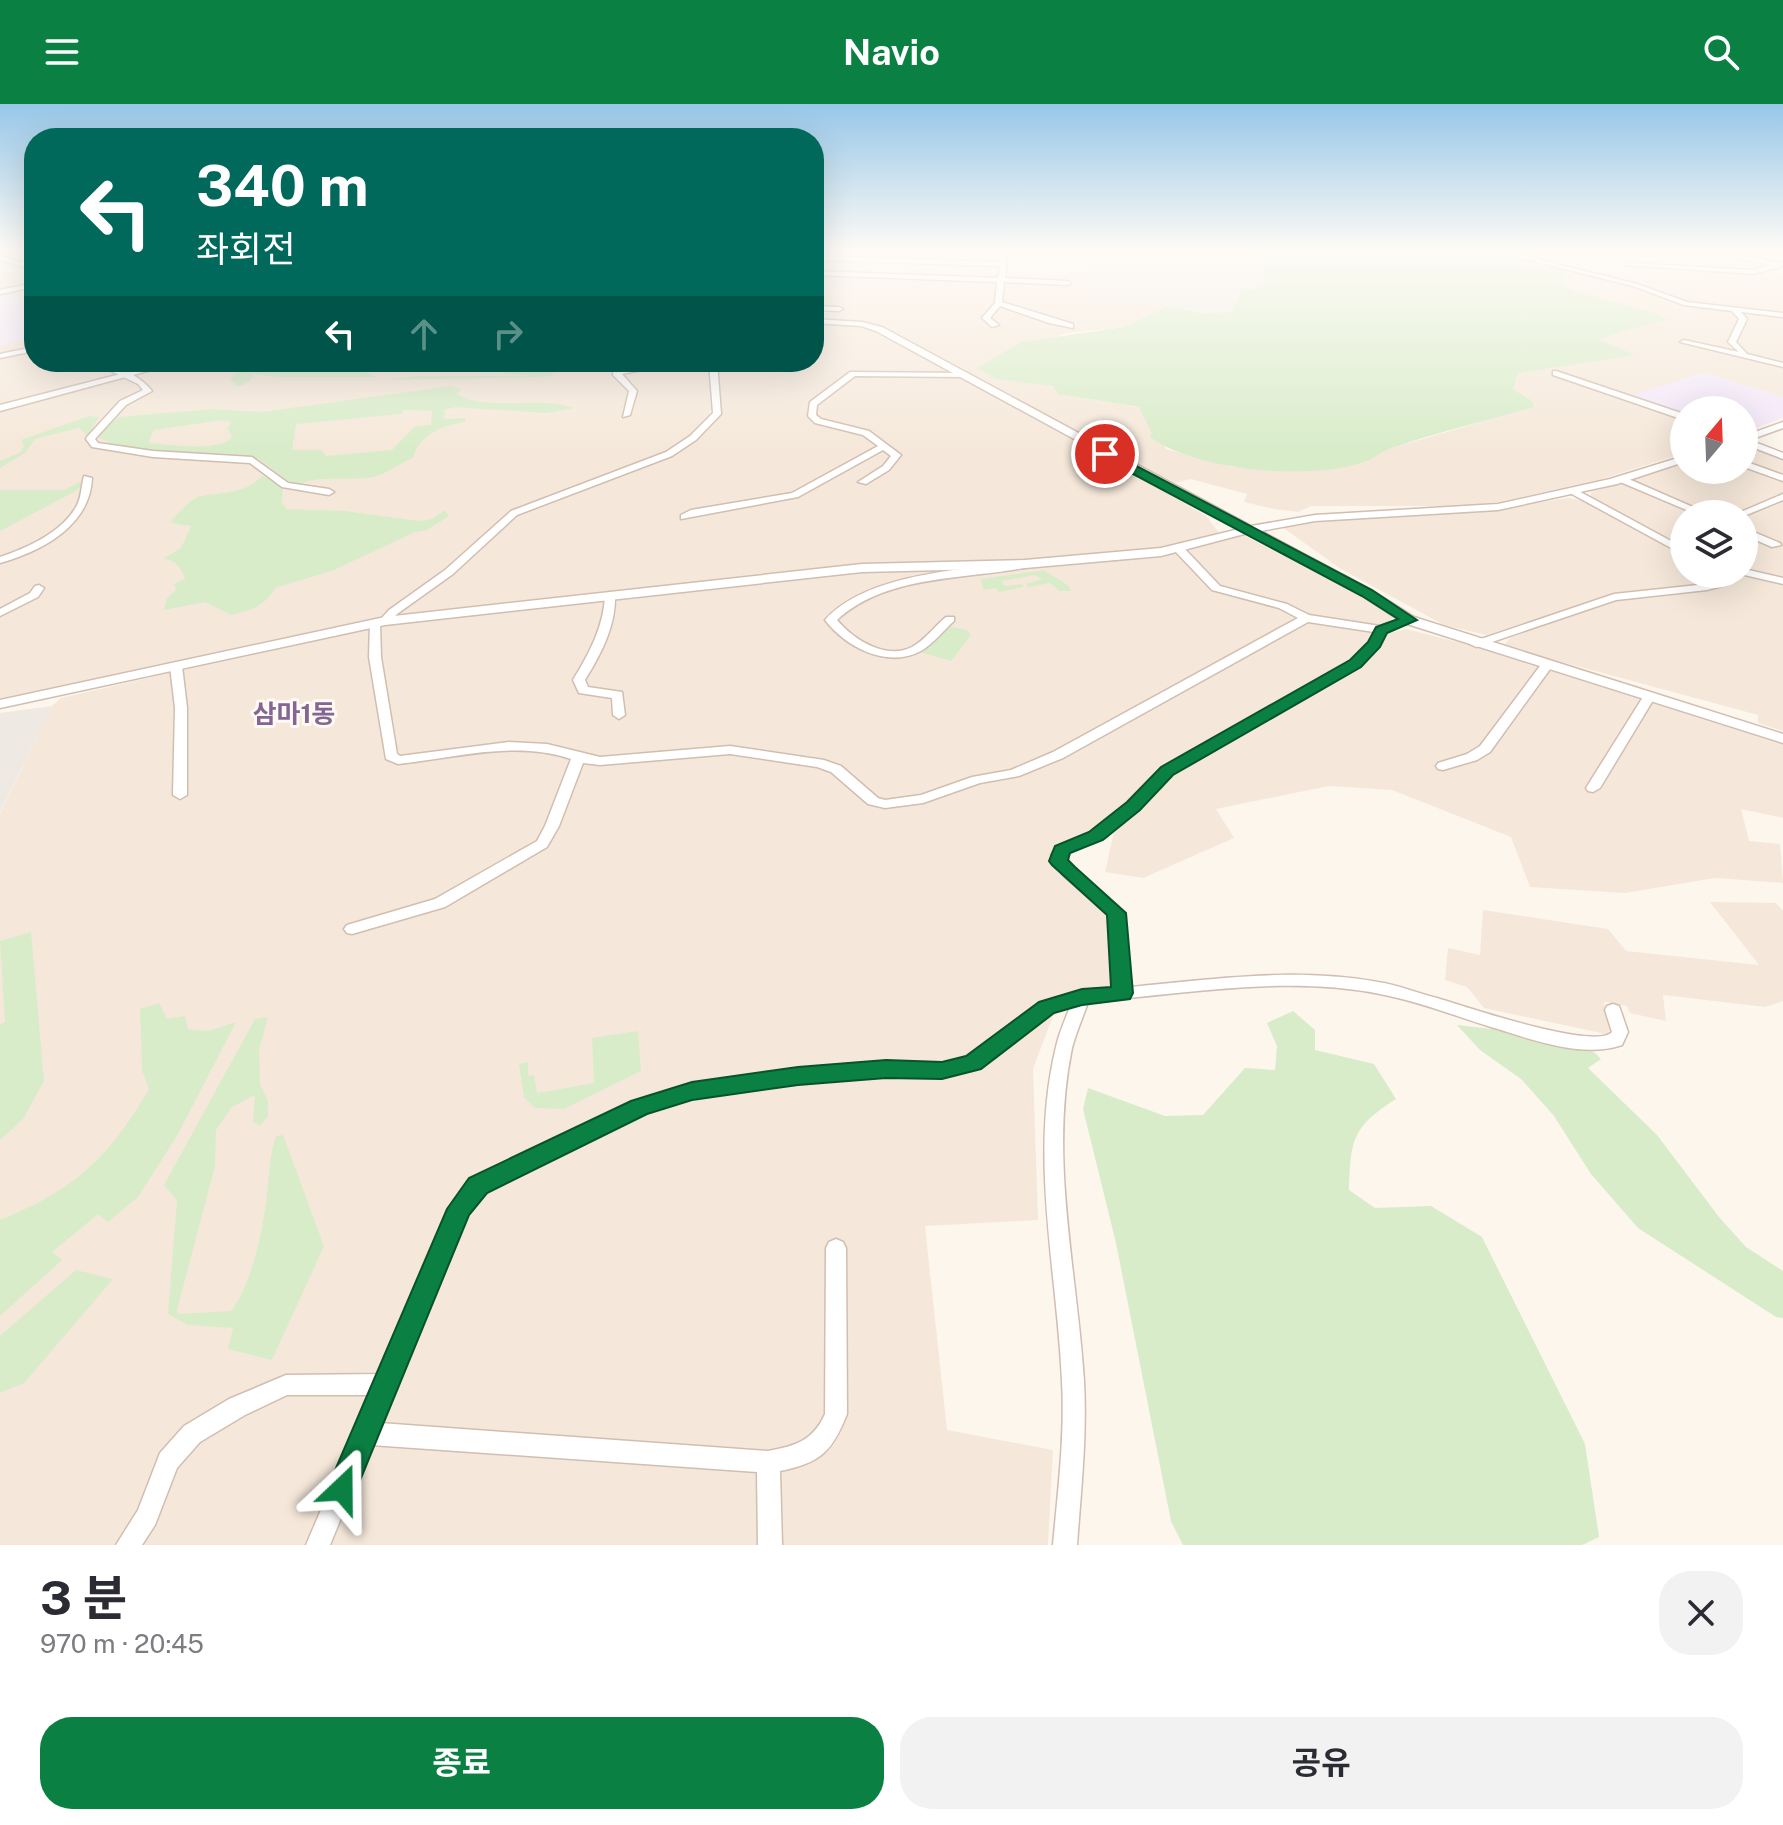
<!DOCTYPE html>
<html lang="ko">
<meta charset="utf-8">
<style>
body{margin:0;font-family:"Public Sans","Noto Sans KR",sans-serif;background:#f2f2f3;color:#2b2b33;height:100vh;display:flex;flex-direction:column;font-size:30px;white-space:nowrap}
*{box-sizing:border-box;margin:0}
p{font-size:26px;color:#7c7c81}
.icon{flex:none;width:44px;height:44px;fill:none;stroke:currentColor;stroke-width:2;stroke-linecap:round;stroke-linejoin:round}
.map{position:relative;height:1441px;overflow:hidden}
.sheet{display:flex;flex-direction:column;background:#fff;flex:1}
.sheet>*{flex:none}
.guide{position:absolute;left:24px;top:24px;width:800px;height:244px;border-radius:32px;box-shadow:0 8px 32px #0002;background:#00695c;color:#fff;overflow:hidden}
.needle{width:52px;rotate:19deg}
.fabs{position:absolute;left:1670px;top:292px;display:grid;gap:16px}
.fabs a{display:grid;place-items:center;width:88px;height:88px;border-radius:50%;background:#fff;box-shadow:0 8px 32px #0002;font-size:40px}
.pin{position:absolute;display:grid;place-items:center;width:68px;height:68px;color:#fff;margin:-34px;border:4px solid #fff;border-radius:50%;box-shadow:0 2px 8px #0007}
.me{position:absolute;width:88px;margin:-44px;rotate:23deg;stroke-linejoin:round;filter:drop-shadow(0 0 6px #0008)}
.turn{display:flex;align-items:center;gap:28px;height:168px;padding:0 40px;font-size:36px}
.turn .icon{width:104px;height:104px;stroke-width:2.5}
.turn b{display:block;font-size:56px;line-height:68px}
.lanes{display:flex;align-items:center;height:76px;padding:0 40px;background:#0003;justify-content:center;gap:40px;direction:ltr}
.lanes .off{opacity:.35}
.round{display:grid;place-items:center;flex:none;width:84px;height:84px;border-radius:32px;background:#f2f2f3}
.head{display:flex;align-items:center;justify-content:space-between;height:136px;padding:0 40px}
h1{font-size:48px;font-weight:700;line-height:60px}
.button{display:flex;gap:16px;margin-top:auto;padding:16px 40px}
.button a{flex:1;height:92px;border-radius:32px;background:#0b8043;color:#fff;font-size:32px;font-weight:700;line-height:92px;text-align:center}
.button a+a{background:#f2f2f3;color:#2b2b33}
header{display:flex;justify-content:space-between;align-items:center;height:104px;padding:0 40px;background:#0b8043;color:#fff;font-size:36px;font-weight:700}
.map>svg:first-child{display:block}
.residential{fill:#f5e8da}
.industrial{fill:#efe9e4}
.education{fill:#f3e8fa}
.green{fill:#d8ecc9;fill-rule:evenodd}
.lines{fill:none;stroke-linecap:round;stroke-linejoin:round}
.minor-casing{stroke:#d1beb0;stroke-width:3}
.tertiary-casing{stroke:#d1beb0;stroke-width:3}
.minor{fill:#fff;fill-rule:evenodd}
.tertiary{fill:#fff;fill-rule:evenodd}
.route{fill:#0b8043;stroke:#07532c;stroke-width:2}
.labels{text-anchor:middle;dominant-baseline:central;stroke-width:6;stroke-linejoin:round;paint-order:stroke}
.quarter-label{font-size:26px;font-weight:bold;fill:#846695;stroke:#fffaf3}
</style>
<header><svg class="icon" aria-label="menu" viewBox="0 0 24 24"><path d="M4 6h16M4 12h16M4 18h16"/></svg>Navio<svg class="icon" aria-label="search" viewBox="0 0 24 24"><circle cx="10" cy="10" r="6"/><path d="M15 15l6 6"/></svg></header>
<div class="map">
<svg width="1783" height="1441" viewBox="0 0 1783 1441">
<rect width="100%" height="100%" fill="#fdf6ec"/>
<g class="residential">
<polygon points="0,146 34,146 34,178 0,185"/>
<polygon points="822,146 1141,146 1143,154 1089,180 1090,197 1165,200 1165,210 1124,223 1067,229 1052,234 996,275 1053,282 1059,290 1143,304 1166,345 1232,363 1321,364 1365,358 1388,345 1533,303 1513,285 1518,269 1557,261 1596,235 1660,212 1578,192 1545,160 1509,146 1703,146 1742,155 1710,146 1783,146 1783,160 1771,158 1783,162 1783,293 1705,269 1630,292 1684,311 1684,349 1602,375 1499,398 1467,402 1311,402 1298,408 1274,405 1244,398 1247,390 1191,375 1175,379 870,219 814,215 814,161"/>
<polygon points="34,184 34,258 709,258 711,306 707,318 672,345 639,361 517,403 448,465 380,514 0,595 0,241 32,234 17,187"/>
<polygon points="814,218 868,223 1157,383 1206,412 1220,430 1149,446 1063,454 811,465 395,511 525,405 663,356 688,341 714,319 720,308 716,258 814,258"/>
<polygon points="1746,340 1783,353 1783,476 1744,466 1744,410 1684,410 1684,445 1591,395 1591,388 1684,360 1684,366 1744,366"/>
<polygon points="1568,394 1586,397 1684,451 1684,470 1719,470 1718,474 1708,480 1610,492 1486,531 1444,521 1341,465 1282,423 1333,416 1477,408"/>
<polygon points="1241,430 1370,497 1392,511 1392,515 1380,523 1353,558 1166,663 1094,725 1055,742 1053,754 1108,807 1116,884 1076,889 1053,912 1033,965 1038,1116 925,1122 947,1326 1053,1346 1048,1441 0,1441 0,710 52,602 61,594 387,519 857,467 1022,464 1164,451"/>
<polygon points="1733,470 1750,470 1783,482 1783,627 1758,619 1758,611 1503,542 1510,534 1610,496 1714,485 1726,481"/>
<polygon points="1406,525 1470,541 1783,640 1783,714 1741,705 1749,737 1780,740 1783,779 1715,774 1625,789 1530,783 1511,733 1392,686 1329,682 1216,705 1234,734 1143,774 1105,768 1114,728 1145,703 1176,667 1360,561 1386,530"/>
<polygon points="1710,798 1776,799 1783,807 1783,897 1765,903 1663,891 1666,917 1630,909 1627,902 1604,898 1610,931 1484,904 1467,883 1445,876 1448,844 1480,851 1483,806 1608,825 1626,847 1759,861"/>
</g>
<g class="industrial">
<polygon points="1141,146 1269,146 1292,174 1232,213 1165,210 1165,200 1090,197 1088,180 1067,179 1068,168 1087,168 1089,152 1142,154"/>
<polygon points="52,602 0,709 0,609"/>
</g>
<g class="education">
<polygon points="17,187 33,234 0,241 0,191"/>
<polygon points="1705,269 1783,293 1783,314 1744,328 1744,306 1684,306 1684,311 1629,292"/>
</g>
<g class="green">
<path d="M 1232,146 L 1500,146 L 1563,165 C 1565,171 1565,179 1567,182 C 1571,191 1650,204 1667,215 L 1598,235 L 1635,251 L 1518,269 L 1513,285 L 1532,297 L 1534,303 C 1486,317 1438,328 1392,344 C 1382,347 1374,355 1364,358 C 1308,377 1197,367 1150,333 L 1152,329 L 1139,303 L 1058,290 L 1053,282 L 996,275 L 977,264 L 1021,238 L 1124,223 L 1168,202 L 1203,210 L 1233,208 L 1242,185 L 1256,186 L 1253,183 L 1267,180 L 1268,172 L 1260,171 L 1270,161 L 1258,152 Z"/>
<path d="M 303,258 L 367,258 L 359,265 L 376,273 L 278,273 L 254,270 L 250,277 L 238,283 L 230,275 C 249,251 296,273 326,263 L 324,260 L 291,263 L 291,260 Z"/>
<polygon points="503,262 547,268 559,265 550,272 538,273 390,276 415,272 531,272 494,267"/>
<path d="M 451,282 L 462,286 L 456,289 C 483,309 539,291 574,304 L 546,309 L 454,303 L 445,306 L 444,315 L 466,314 L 465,318 C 442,322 420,329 413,354 C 399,359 387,370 373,373 C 348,378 320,370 297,381 C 280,375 272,362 257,354 L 120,344 L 98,333 L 99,327 L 119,313 L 214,305 L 262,308 ZM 404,306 L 432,307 L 431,321 L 415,322 L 392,346 L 326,352 L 322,346 L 292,346 L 296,320 L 401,310 ZM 222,316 L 231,318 L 228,324 L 232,334 C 212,349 172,340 148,339 L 154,326 Z"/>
<polygon points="89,312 99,313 88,332 79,324 35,335 25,349 0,364 0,357 21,348 24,342 21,336"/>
<path d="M 262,372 L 283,383 L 282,398 L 286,405 L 345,407 L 419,417 L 432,415 L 445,406 L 449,412 L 427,426 L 415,428 L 334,466 L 275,484 C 264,503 251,506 231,511 L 205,498 L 164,506 L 167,494 L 176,486 L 174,480 L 185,475 C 181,463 176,456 163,455 L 181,444 L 191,422 L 171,419 L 172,415 C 180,408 192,393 202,392 C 225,388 244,390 262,372 Z"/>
<polygon points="79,378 84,381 74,388 0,427 0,386 64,386"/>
<polygon points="1044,466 1069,482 1071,487 1059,487 1050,479 1029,483 1026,480 1042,475 1035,471 1002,477 1004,482 1022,480 1024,483 999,488 996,484 983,486 981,475"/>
<polygon points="946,522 967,526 971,531 951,557 917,547"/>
<polygon points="31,828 44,977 23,1015 0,1036 0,920 5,918 0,837"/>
<path d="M 159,899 L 167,915 L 185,912 L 188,925 L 208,927 L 236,918 L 178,1030 L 138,1093 L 108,1118 L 98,1110 L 52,1148 L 62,1156 L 0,1212 L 0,1116 C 74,1086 109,1054 149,985 L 142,966 L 140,905 Z"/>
<path d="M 1293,907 L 1315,926 L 1315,946 L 1374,960 L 1396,995 C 1352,1023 1351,1035 1349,1086 L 1375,1104 L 1431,1102 L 1482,1133 L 1585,1340 L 1599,1433 L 1582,1441 L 1183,1441 L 1171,1417 L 1116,1139 L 1083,1005 L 1088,984 L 1165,1012 L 1203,1011 L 1245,964 L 1275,966 L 1277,942 L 1267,919 Z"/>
<path d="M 268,913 L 259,946 L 260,980 L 268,997 L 268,1012 L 260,1022 L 253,1017 L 255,991 L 232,1003 L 216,1026 L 215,1062 L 177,1206 L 178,1210 L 231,1207 C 253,1180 265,1116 268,1081 C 270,1063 270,1049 276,1032 L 283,1031 L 324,1142 L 272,1256 L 228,1245 L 233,1224 L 188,1221 L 168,1210 L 177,1096 L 164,1081 L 255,915 Z"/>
<polygon points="1457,921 1492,925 1594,948 1601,955 1588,964 1657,1031 1719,1113 1746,1143 1783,1167 1783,1214 1776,1213 1638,1124 1591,1070 1554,1012 1521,975 1480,946"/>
<polygon points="638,927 641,967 564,1005 535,1004 524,993 519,960 528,958 528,972 534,971 537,989 594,979 592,934"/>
<polygon points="76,1166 113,1175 24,1279 0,1289 0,1232"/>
</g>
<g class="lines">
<defs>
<g id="minor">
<polygon points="1002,146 1008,146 1005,174 1068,177 1071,179 1068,181 1004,178 1002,198 1073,220 1073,224 1049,219 1000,202 990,214 999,221 992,223 982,214 995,199 997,178 814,171 814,167 998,174 1000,162 814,156 814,152 1000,158"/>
<polygon points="1016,146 1055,146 1056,147 1053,149"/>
<polygon points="1502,146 1510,146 1529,153 1637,180 1687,198 1783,209 1783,213 1741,208 1747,215 1736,238 1747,250 1783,259 1783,263 1680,238 1684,236 1739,248 1728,238 1739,215 1732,207 1684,201 1633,182 1525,155"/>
<polygon points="1702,146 1712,146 1778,159 1782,158 1783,162 1753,170 1625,161 1628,159 1753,166 1771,161"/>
<polygon points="0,152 34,162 34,166 0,156"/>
<polygon points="28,180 34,186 34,193 25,182"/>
<polygon points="814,202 839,203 843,205 839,207 814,206"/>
<polygon points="34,243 34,247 0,254 0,250"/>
<path d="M 92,258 C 112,258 140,271 152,287 L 126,301 L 95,335 L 98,339 L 153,347 L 252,353 L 288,379 L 329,385 L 334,388 L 329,391 L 282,383 L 250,359 L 153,353 L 92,343 L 86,335 L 87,333 L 120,297 L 143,286 L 138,280 Z"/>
<polygon points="665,258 682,258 622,270 637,287 630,311 623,313 629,287 613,271 613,267"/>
<polygon points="709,258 717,258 721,310 696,336 672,352 517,411 453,470 397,510 389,519 381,519 379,517 389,506 445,466 511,407 666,348 690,332 713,309"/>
<polygon points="1556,267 1684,310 1684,316 1553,271 1553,267"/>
<polygon points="850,268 963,269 967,271 963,273 855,272 817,301 816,311 821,315 869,327 901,351 889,366 866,380 858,378 883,362 891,352 883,346 798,393 681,415 681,411 691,406 792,389 878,342 863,331 815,319 808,312 810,298"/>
<polygon points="1744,334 1783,349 1783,355 1744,340"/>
<polygon points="1744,357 1783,371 1783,377 1744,363"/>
<path d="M 84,372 L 92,374 C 90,422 42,447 0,459 L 0,453 C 27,444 61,429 76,403 C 82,393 81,382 84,372 Z"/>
<polygon points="1618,373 1624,373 1709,410 1696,410 1618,377"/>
<polygon points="1573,384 1684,444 1684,451 1570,389 1568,387"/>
<polygon points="1783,390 1783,396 1744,412 1744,410 1736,410"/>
<polygon points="1744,424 1780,439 1781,441 1772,443 1744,431"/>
<path d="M 1179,442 L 1183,443 L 1220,482 L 1287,500 L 1309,511 L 1380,522 L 1409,513 L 1415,516 L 1386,528 L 1379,542 L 1360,563 L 1172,670 L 1139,705 L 1101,735 L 1065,751 L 1073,765 L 1124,809 L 1130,883 C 1214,875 1293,863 1378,878 C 1398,881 1417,889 1437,894 C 1464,902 1595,947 1612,928 L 1605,906 L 1607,902 L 1613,900 L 1619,902 L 1628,928 L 1622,941 C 1581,955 1531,935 1491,923 C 1455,912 1418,897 1380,890 C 1284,871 1184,890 1088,898 C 1083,913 1076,929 1072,944 C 1049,1055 1077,1166 1084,1277 C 1087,1333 1081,1386 1077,1441 L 1053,1441 C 1058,1386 1065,1332 1062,1277 C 1057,1166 1029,1053 1056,943 C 1059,929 1065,916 1070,903 L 1053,908 L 979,964 L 942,973 L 886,972 L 798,979 L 692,994 L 646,1008 L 485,1088 L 467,1110 L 380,1319 L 768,1347 C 795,1342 813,1337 825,1310 L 826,1144 L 829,1138 L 836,1135 L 843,1138 L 846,1144 L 847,1310 C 832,1348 820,1359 780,1367 L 782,1441 L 758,1441 L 757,1368 L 371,1341 L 330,1441 L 306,1441 L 370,1291 L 287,1291 L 245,1311 L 200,1338 L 177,1364 L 155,1421 L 142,1441 L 116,1441 L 138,1406 L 160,1349 L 184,1322 L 229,1295 L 286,1271 L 379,1270 L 449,1105 L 471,1076 L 634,998 L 692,980 L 798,965 L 886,958 L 942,959 L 968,953 L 1041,900 L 1082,887 L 1114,884 L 1109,811 L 1063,771 L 1051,751 L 1057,743 L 1091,729 L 1129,699 L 1162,664 L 1352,557 L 1370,539 L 1374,528 L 1308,518 L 1063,654 L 1019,672 L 980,679 L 923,699 L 885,704 L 868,700 L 831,668 L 817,663 L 730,650 L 600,661 L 583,659 L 559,722 L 547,743 L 445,803 L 352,830 L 347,829 L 344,825 L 347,821 L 435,795 L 537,737 L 545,722 L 571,655 C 514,636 457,654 398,660 L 386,655 L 369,553 L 370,517 L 374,516 L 380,519 L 381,553 L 397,650 L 400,652 L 509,638 L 547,640 L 600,653 L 730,642 L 824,656 L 841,662 L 878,694 L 885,696 L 921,691 L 972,673 L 1011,666 L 1053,648 L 1298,514 L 1279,504 L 1212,486 L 1175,447 L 1174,445 Z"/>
<path d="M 1025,458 L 1030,461 L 1029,463 C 966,476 887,470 837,516 C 854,536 886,556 912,543 C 925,536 935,522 946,513 L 954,513 L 954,517 C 943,527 933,540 921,547 C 887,565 846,543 825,516 C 867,469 966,465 1025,458 Z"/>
<polygon points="1744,465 1783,474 1783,480 1740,470 1744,470"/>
<polygon points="1719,470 1729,470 1726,481 1707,486 1616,496 1480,542 1476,543 1470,540 1472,538 1614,490 1707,480 1717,477"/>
<polygon points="39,481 44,484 38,493 0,512 0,505 30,489 35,482"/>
<path d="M 610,488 L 615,491 C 616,522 601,550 585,576 L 588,583 L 622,588 L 625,611 L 619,615 L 613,611 L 612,594 L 579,589 L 573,576 C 589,550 604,522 605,491 Z"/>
<polygon points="1547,557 1553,561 1490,648 1477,656 1443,666 1438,665 1436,662 1438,659 1467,650 1480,642 1543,558"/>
<polygon points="176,558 182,562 187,604 187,691 180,695 173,691 175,604 170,562"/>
<polygon points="1649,589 1655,593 1600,684 1593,688 1588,687 1586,684 1643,593"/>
</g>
<g id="tertiary">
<polygon points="815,146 822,146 814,155 814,147"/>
<polygon points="34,179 34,183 0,190 0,186"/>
<polygon points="814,215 862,218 882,223 1251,422 1315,411 1498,400 1610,375 1684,352 1684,358 1617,380 1498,406 1315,417 1261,427 1371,486 1414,513 1783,630 1783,639 1404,519 1363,492 1248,429 1161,452 1025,464 862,468 385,521 0,604 0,596 385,513 862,460 1025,456 1161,444 1239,425 876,227 861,222 814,219"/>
<polygon points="167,258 181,258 0,307 0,301"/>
<polygon points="1783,318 1783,324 1744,338 1744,332"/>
</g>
</defs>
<use href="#minor" class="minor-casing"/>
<use href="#tertiary" class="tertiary-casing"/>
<use href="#minor" class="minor"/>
<use href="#tertiary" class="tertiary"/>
</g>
<linearGradient id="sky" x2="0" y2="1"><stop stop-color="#97c7e8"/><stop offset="0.42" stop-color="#fefbf6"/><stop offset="1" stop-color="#fefbf6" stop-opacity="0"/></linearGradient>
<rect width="1783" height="347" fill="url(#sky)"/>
<polygon class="route" points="1101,348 1110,348 1372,486 1417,516 1387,529 1380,543 1361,563 1173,671 1140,706 1103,736 1070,749 1068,756 1075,763 1126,809 1133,889 1130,895 1082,901 1054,909 981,965 942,975 886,974 798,981 692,996 647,1010 487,1089 469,1111 352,1396 342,1400 331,1396 327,1385 447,1105 469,1074 631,997 692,978 798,963 886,956 942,958 966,952 1039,898 1082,885 1111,883 1107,811 1052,761 1049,757 1055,742 1089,728 1127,698 1161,663 1350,556 1368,538 1376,523 1398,515 1362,492 1101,353"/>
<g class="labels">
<g class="quarter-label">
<text x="294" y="609">삼마1동</text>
</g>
</g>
</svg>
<div class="fabs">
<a><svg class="needle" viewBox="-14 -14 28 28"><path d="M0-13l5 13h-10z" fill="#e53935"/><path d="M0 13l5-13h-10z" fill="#7c7c81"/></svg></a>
<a><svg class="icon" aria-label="layers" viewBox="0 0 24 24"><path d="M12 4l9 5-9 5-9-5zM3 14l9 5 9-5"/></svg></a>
</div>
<div class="pin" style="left:1105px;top:350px;background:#d93025"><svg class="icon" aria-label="arrive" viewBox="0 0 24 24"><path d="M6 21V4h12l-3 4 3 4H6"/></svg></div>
<svg class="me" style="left:342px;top:1385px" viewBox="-20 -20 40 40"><path d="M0-17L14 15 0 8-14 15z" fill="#0b8043" stroke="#fff" stroke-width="4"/></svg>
<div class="guide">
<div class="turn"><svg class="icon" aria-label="left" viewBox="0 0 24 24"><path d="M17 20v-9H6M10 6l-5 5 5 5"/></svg><div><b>340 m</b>좌회전</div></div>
<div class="lanes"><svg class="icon" aria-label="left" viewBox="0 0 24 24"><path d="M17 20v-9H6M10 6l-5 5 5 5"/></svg><svg class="icon off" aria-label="ahead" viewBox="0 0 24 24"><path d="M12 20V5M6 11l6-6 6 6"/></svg><svg class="icon off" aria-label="right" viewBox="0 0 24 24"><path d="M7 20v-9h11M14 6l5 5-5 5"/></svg></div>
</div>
</div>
<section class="sheet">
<div class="head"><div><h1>3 분</h1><p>970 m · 20:45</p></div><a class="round"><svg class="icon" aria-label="close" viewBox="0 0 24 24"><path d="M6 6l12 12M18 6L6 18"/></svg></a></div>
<div class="button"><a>종료</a><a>공유</a></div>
</section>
